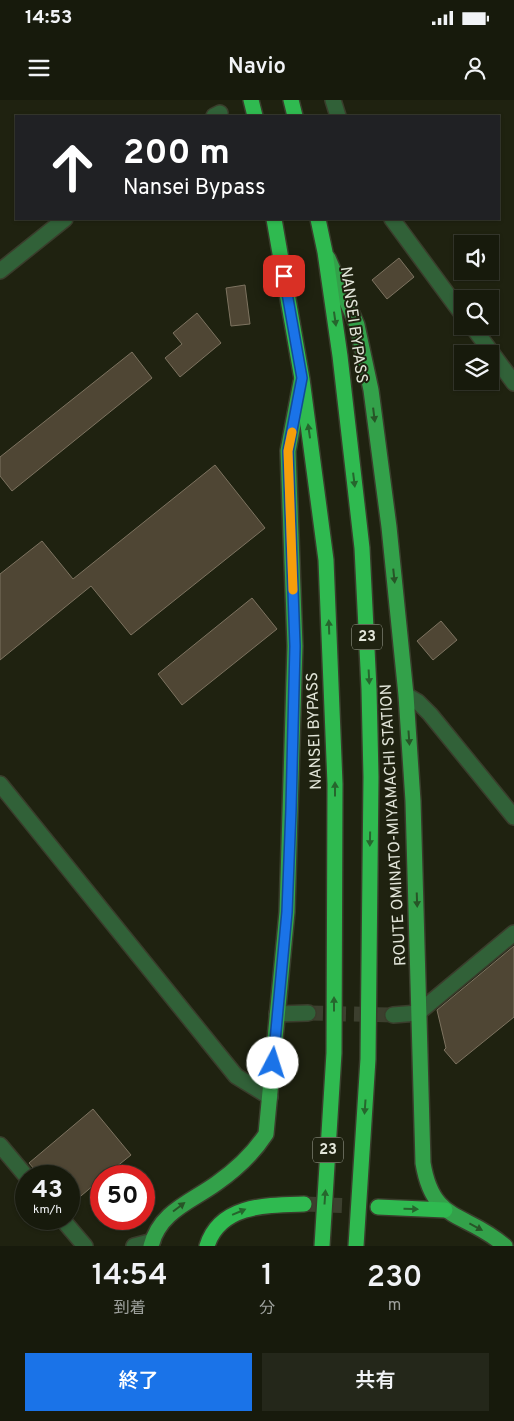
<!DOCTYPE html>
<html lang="ja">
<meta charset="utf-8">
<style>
body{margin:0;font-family:Overpass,"Noto Sans JP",sans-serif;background:#24271a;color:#f1f3f6;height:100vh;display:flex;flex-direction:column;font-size:19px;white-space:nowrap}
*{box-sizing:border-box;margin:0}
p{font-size:16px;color:#9ea19d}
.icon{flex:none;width:28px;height:28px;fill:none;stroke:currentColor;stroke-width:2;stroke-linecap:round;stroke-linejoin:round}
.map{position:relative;height:1146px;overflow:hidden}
.drawer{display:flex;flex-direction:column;background:#171a0c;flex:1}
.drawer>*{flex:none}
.hud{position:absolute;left:15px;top:15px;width:485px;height:105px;border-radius:0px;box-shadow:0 1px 4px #0004,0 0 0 1px #36382d;background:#202124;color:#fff;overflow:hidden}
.controls{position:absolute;left:454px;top:135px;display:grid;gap:10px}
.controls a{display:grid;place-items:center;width:45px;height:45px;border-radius:0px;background:#171a0c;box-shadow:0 1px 4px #0004,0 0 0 1px #36382d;font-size:25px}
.speed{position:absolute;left:15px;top:1065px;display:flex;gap:10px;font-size:25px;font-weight:700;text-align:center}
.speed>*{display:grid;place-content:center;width:65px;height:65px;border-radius:50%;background:#171a0c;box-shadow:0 1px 4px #0004,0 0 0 1px #36382d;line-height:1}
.speed small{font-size:12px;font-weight:400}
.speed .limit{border:8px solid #d22;background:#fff;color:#111}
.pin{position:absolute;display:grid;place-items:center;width:42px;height:42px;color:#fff;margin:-21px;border-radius:10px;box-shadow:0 2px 8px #0006}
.me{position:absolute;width:55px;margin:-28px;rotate:5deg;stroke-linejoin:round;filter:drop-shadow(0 0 4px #0008)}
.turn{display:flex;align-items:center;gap:18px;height:105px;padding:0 25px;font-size:22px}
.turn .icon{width:65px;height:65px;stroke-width:2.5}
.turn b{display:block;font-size:35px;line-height:42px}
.eta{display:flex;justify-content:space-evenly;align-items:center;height:85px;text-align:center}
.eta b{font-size:30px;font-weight:600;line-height:35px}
.button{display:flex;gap:10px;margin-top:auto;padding:10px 25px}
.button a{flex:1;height:58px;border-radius:0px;background:#1a73e8;color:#fff;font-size:20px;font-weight:600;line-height:58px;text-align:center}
.button a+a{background:#24271a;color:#f1f3f6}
.status{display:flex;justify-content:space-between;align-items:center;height:35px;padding:0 25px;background:#171a0c;direction:ltr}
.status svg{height:14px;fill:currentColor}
header{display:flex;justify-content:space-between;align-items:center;height:65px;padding:0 25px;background:#171a0c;font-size:22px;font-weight:600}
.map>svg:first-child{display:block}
.building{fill:#4f4634;stroke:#7d7360}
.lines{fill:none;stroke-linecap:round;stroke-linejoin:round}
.minor-tunnel{stroke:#3c3f2e;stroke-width:15;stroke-dasharray:15 8;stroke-linecap:butt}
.highway-tunnel{stroke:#3c3f2e;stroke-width:15;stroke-dasharray:15 8;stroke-linecap:butt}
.minor-casing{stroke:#3a3d2c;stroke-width:18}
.major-casing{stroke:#3a3d2c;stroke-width:18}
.highway-casing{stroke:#3a3d2c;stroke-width:18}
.minor{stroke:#316138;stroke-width:15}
.major{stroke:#33a14a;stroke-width:15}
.highway{stroke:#2fba50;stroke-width:15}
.oneway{fill:#26662d}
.oneway2{fill:#275527}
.route-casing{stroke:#114b97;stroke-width:12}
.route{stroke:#1a73e8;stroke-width:9}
.slow{stroke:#f59e0b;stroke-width:9}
.labels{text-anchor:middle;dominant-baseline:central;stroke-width:4;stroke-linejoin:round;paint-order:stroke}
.shield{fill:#1f2210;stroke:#a8aa9d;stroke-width:1}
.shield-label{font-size:15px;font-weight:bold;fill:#e2e5d9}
.street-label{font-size:16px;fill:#e2e5d9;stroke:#1f2210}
</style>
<div class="status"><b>14:53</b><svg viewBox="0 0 49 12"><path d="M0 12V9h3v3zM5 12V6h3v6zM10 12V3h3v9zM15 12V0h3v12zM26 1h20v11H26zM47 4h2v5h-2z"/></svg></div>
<header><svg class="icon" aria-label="menu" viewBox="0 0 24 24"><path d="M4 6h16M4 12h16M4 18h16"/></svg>Navio<svg class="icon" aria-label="person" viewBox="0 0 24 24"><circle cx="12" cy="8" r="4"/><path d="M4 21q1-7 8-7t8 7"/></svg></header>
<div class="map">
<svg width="514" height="1146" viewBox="0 0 514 1146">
<rect width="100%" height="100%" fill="#1f2210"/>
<g class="building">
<polygon points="399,158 414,177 387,199 372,180"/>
<polygon points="245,185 250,224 231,226 226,188"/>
<polygon points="197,213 221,243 180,277 165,258 182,244 173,233"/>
<polygon points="132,252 152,278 12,391 0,376 0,357"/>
<polygon points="215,365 265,428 131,535 91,486 0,560 0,474 42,441 73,479"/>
<polygon points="252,498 277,529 182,605 158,574"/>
<polygon points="441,521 457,540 433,560 417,541"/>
<polygon points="514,846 514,917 456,964 444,950 446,948 437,910"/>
<polygon points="93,1009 131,1055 105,1076 101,1076 101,1079 69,1106 69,1076 40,1076 29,1063"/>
</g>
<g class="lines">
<polyline class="minor-tunnel" points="308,913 393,915"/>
<polyline class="highway-tunnel" points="304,1104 378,1107"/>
<defs>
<g id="minor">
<polyline points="333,0 338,16"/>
<polyline points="214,16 220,13"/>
<polyline points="392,119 462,214"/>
<polyline points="0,171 65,119"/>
<polyline points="472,226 514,283"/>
<polyline points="406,595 418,602 430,614 514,717"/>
<polyline points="0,684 236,976 270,997"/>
<polyline points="277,914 308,913"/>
<polyline points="393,915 418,913 514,833"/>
<polyline points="0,1045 26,1076"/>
<polyline points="62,1119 85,1146"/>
<polyline points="134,1146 153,1141"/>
</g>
<g id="major">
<path d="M 328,158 L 357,225 L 371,290 L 389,427 L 406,595 L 413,701 L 423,1063 C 433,1124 465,1111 505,1146"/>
<path d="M 151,1146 C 160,1111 191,1102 217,1083 C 237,1069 253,1054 266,1034 L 287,812 L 295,546 L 288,351 L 301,282"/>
</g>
<g id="highway">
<polyline points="251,0 255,16"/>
<polyline points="291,0 295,16"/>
<polyline points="274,119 302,279 326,460 335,684 334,953 322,1146"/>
<polyline points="318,119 325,152 340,256 362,448 369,589 371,677 368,959 356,1146"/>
<polyline points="378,1107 445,1110"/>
<path d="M 207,1146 C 220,1104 268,1105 304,1104"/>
</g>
</defs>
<use href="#minor" class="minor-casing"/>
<use href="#major" class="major-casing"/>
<use href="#highway" class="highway-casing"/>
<use href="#minor" class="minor"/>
<use href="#major" class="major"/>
<use href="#highway" class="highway"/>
</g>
<defs><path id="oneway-solid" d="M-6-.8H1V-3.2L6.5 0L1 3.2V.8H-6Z" transform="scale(1.25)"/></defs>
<g class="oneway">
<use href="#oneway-solid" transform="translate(335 219) rotate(82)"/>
<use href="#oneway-solid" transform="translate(309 331) rotate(-98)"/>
<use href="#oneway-solid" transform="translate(354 380) rotate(83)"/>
<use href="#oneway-solid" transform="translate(329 527) rotate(-92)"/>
<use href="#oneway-solid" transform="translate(369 577) rotate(87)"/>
<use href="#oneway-solid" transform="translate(335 689) rotate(-90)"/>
<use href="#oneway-solid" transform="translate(370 739) rotate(91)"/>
<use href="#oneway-solid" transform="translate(334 904) rotate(-90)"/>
<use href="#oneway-solid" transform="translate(365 1007) rotate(94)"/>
<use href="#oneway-solid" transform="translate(325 1097) rotate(-86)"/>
<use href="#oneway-solid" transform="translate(411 1109) rotate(2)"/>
<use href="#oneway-solid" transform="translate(239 1112) rotate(-23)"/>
</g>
<g class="oneway2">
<use href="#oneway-solid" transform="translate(374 315) rotate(83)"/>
<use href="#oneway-solid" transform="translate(394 476) rotate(84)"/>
<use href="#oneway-solid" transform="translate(409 638) rotate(86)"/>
<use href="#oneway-solid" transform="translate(417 800) rotate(88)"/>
<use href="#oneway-solid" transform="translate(179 1107) rotate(-37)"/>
<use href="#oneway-solid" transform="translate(476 1127) rotate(28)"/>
</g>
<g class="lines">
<defs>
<polyline id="route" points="273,963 287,812 291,709 295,546 288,351 302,278 284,176"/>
</defs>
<use href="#route" class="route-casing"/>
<use href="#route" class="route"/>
<polyline class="slow" points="292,332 288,351 293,490"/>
</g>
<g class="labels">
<g class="shield">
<rect x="352" y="524.5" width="30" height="25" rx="4"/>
<rect x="313" y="1037.5" width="30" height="25" rx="4"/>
</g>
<g class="shield-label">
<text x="367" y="537">23</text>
<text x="328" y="1050">23</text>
</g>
<g class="street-label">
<text transform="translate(353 225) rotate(82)">NANSEI BYPASS</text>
<text transform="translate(315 631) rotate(-92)">NANSEI BYPASS</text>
<text transform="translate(394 725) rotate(-93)">ROUTE OMINATO-MIYAMACHI STATION</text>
</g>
</g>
</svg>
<div class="controls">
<a><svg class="icon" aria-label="sound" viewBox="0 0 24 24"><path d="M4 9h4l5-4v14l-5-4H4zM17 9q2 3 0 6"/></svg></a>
<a><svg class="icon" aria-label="search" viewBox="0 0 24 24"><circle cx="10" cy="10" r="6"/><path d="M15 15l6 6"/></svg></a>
<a><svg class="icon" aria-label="layers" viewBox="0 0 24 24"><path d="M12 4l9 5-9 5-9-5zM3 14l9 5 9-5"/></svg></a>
</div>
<div class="speed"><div>43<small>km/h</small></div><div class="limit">50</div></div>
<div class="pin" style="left:284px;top:176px;background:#d93025"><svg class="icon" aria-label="arrive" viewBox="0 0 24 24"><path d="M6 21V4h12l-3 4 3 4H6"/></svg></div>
<svg class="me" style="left:273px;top:963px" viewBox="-20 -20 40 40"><circle r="19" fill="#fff"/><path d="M0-13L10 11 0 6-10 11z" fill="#1a73e8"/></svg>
<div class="hud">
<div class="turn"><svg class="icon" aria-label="ahead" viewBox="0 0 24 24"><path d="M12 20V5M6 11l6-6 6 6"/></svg><div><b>200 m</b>Nansei Bypass</div></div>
</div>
</div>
<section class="drawer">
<div class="eta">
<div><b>14:54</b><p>到着</p></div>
<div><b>1</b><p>分</p></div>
<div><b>230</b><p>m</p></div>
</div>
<div class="button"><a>終了</a><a>共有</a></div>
</section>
